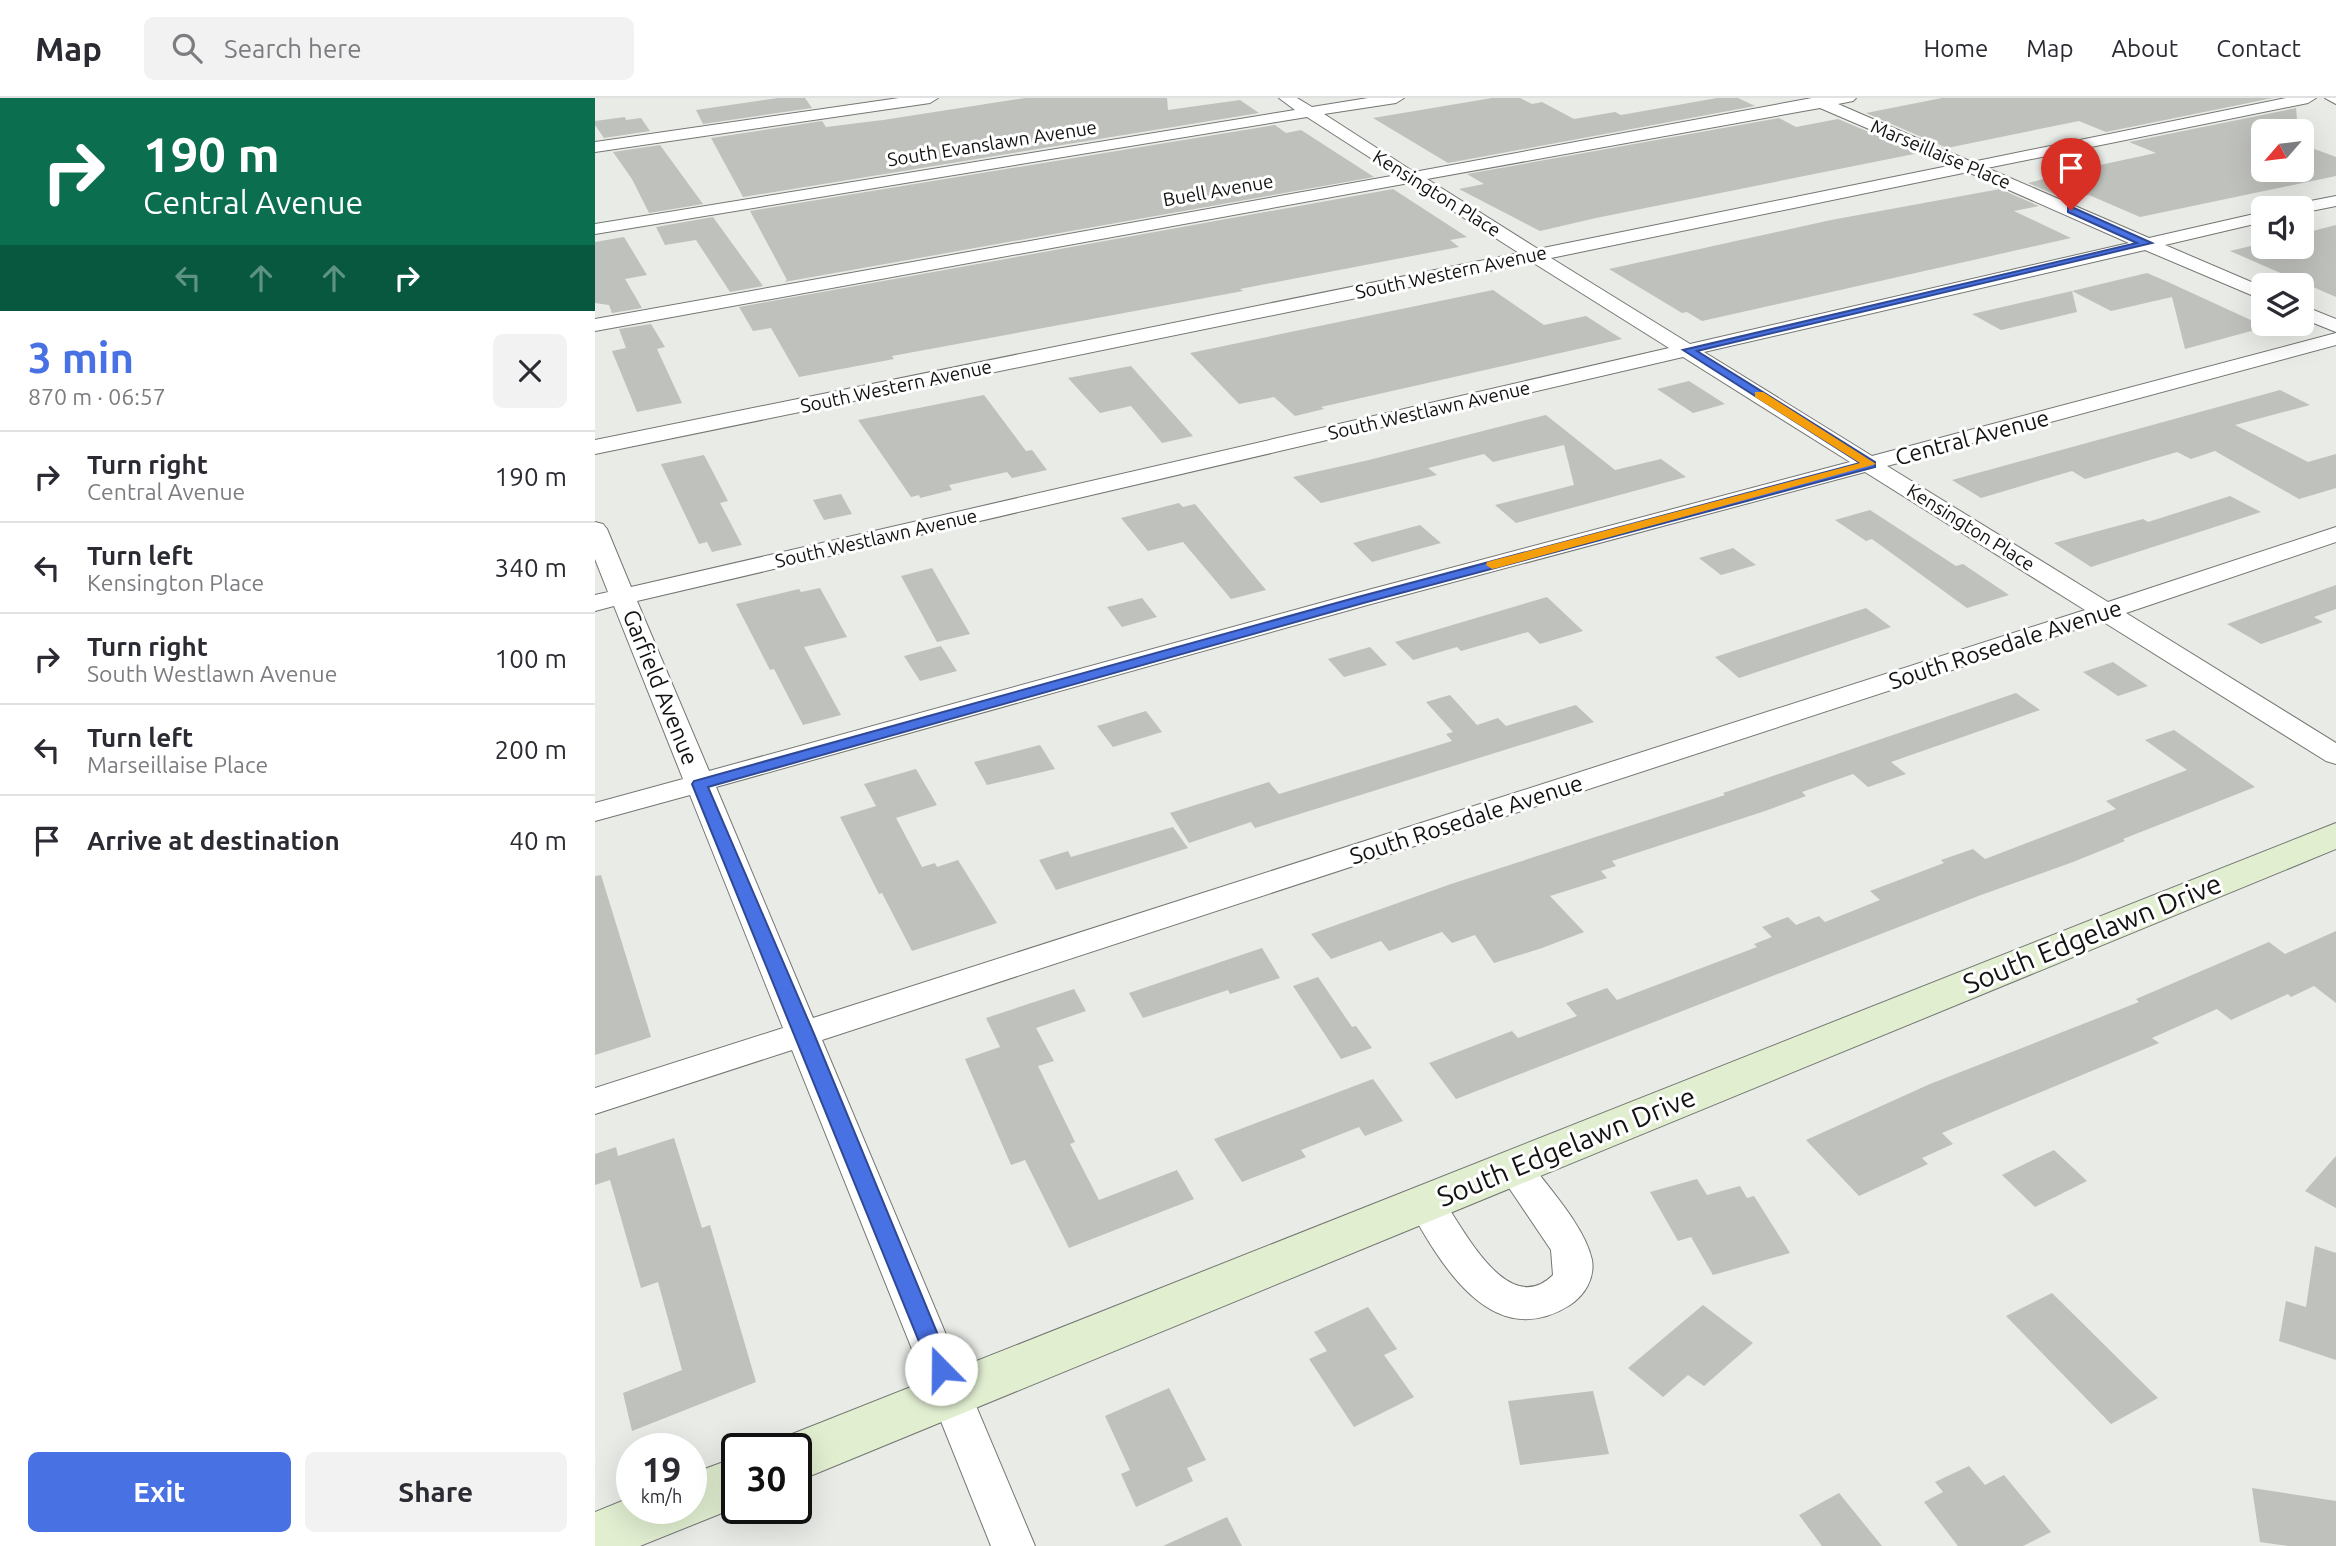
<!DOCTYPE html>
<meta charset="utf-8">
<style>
body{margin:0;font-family:Ubuntu,sans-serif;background:#f2f2f3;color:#2b2b33;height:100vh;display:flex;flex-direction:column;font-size:26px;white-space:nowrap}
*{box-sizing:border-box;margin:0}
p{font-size:23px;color:#7c7c81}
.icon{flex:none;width:38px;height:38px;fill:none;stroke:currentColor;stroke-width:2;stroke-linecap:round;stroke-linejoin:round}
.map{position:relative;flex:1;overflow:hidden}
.sheet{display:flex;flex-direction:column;background:#fff;width:595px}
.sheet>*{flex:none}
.top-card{background:#0b6e4f;color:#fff;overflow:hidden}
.needle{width:46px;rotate:242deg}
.buttons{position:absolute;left:1656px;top:21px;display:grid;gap:14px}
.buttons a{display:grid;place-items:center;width:63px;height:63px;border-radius:10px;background:#fff;box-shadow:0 7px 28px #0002;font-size:35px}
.speed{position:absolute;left:21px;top:1335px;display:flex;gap:14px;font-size:35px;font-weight:700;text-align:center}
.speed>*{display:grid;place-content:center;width:91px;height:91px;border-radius:50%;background:#fff;box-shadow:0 7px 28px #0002;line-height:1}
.speed small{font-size:18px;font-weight:400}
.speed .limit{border:4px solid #111;border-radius:10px;background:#fff;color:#111}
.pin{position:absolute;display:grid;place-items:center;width:60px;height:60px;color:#fff;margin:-72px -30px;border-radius:50% 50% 50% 0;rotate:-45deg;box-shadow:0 0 7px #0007}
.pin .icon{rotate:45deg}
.me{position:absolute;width:77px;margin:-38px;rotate:338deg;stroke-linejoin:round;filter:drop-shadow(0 0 5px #0008)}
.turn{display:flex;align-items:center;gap:24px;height:147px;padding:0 28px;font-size:32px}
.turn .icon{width:91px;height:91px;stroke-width:2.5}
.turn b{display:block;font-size:49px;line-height:60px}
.lanes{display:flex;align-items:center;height:66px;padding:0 28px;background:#0003;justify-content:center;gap:35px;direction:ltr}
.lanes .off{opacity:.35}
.round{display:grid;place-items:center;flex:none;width:74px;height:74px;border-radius:10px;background:#f2f2f3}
.head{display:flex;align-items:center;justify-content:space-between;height:119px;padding:0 28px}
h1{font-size:42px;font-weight:700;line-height:52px;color:#4871e4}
.action{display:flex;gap:14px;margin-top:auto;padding:14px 28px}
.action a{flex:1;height:80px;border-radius:10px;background:#4871e4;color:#fff;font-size:28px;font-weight:700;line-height:80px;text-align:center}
.action a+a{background:#f2f2f3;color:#2b2b33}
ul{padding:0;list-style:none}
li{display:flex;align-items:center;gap:21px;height:91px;padding:0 28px;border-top:2px solid #e1e1e2}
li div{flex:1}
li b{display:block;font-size:26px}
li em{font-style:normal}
header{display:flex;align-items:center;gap:42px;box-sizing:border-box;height:98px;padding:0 35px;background:#fff;border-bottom:2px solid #e1e1e2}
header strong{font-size:33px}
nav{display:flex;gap:38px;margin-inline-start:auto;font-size:24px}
.search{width:490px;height:63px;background:#f2f2f3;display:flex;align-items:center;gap:18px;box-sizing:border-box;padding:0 24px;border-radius:10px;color:#7c7c81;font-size:26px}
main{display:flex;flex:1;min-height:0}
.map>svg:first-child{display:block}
.building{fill:#bfc1bc}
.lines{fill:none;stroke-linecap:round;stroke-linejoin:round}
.street-casing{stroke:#747672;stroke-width:2}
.secondary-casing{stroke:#747672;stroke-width:2}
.street{fill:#fff;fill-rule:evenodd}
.secondary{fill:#e1eed0;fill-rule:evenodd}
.route{fill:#4871e4;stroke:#2f4994;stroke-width:2}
.slow{fill:#f59e0b}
.labels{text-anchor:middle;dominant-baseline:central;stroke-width:6;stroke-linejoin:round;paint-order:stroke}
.far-street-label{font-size:19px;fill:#131312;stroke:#fff}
.street-label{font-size:23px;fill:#131312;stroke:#fff}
.near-street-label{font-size:28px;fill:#131312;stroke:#fff}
</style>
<header>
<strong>Map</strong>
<div class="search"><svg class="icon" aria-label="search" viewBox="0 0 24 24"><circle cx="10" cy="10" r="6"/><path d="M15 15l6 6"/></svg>Search here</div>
<nav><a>Home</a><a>Map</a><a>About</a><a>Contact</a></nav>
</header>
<main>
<section class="sheet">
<div class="top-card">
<div class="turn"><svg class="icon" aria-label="right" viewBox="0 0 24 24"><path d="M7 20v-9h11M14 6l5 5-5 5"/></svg><div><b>190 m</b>Central Avenue</div></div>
<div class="lanes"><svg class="icon off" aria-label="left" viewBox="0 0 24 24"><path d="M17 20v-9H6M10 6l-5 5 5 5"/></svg><svg class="icon off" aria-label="ahead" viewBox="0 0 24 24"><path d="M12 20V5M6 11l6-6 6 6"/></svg><svg class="icon off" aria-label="ahead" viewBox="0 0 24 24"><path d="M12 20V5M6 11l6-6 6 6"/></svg><svg class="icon" aria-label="right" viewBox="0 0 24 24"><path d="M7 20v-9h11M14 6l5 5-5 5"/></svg></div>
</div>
<div class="head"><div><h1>3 min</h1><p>870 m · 06:57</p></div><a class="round"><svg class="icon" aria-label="close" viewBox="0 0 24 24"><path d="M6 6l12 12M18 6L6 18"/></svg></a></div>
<ul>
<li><svg class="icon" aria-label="right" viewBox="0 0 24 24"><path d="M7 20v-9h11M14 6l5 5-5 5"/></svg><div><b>Turn right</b><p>Central Avenue</p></div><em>190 m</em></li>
<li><svg class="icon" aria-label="left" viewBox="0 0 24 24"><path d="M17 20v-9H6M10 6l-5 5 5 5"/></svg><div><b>Turn left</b><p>Kensington Place</p></div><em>340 m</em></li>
<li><svg class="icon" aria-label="right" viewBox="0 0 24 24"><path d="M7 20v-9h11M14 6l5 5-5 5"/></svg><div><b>Turn right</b><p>South Westlawn Avenue</p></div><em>100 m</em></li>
<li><svg class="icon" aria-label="left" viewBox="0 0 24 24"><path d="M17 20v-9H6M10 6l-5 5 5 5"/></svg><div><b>Turn left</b><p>Marseillaise Place</p></div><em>200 m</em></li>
<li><svg class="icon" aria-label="arrive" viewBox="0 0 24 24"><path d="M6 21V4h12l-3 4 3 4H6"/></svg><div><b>Arrive at destination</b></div><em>40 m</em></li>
</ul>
<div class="action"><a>Exit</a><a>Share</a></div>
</section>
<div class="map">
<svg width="1741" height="1448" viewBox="0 0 1741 1448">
<rect width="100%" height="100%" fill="#e8ebe6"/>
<g class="building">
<polygon points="183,0 210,0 217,10 108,26 101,12"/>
<polygon points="430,0 572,0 573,12 645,2 664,15 148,99 116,40 227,23 231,29 288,22"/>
<polygon points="897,0 925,0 937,6 947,4 979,21 1020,14 1026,17 1122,0 1143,0 1160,8 853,65 778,20"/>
<polygon points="1347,0 1678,0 1511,34 1484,23 1352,50 1271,15"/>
<polygon points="1701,10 1703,33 1668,33 1668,72 1706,72 1706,46 1741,59 1741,78 1545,119 1494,97 1472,102 1433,85 1465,77 1463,76 1561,55 1534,44"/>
<polygon points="30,19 31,22 46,20 55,33 9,40 0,27 0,23"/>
<polygon points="1184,20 1201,29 1243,21 1324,55 1001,120 945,133 864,91 889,86 872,76"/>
<polygon points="680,27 691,35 706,32 779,79 189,184 192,182 155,113"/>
<polygon points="65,47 108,106 54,115 37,81 18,54"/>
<polygon points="798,91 872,139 855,142 864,149 645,191 648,193 297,258 299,261 204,279 176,230 158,233 144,209"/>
<polygon points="1405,91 1444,108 1419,113 1476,140 1107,223 1092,214 1087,215 1014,171 1236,122"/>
<polygon points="118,119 168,188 135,194 101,142 70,147 61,129"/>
<polygon points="1741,127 1741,199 1635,153 1668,145 1668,149 1706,149 1706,136"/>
<polygon points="29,139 52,177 30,181 47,210 17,215 14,207 0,205 0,144"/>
<polygon points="1552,175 1573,184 1671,229 1590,251 1577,199 1516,213 1477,193"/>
<polygon points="898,192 949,227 991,218 1027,241 726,309 729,311 700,318 679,299 644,306 595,255"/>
<polygon points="1477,193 1482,214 1406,232 1377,216"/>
<polygon points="56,226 70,249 62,251 87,305 42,314 17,253 31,250 24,231"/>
<polygon points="536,268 598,338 567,345 536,308 505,315 473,280"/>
<polygon points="1094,283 1130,306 1098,315 1062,291"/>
<polygon points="1685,292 1715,307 1640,327 1713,364 1741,356 1741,390 1704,401 1620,353 1596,361 1582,354 1490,381 1477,373 1386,400 1357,382"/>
<polygon points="389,297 431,353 437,352 452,372 417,380 412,374 354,387 357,392 325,400 324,397 316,399 263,322"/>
<polygon points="951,317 1020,372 1066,361 1091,379 921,425 900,407 979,387 969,347 898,364 889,356 833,370 842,377 726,405 698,379 774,362"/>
<polygon points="109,357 133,403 125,405 147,447 117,454 112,444 104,446 66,366"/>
<polygon points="246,396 257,416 229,422 218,402"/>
<polygon points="1635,398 1666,414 1496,469 1459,445 1548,421 1553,424"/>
<polygon points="584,405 588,409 600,406 671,492 636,501 588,444 553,453 526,420"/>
<polygon points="1275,412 1361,468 1368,466 1414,497 1372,510 1277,441 1271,443 1240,422"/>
<polygon points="825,427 846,445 777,464 758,445"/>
<polygon points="1138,450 1161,467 1126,477 1104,460"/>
<polygon points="337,470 375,536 342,544 306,478"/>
<polygon points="1741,487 1741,511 1719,519 1728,524 1666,546 1632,526"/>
<polygon points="225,490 252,539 209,549 246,617 208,627 179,571 175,572 141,506 204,491 206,494"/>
<polygon points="952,499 988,533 945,546 933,534 866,553 862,549 818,562 800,544"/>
<polygon points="547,500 562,519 527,529 512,509"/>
<polygon points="1271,510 1296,529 1144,580 1120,559"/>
<polygon points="346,548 362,573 325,583 309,558"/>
<polygon points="775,549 792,567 749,579 733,561"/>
<polygon points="1518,564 1553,588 1523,598 1488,574"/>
<polygon points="1421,595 1445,612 1296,664 1311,676 1273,689 1258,676 1207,694 1211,698 1170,713 1017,763 1021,768 1006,773 1012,780 955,798 989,834 947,850 899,865 880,837 857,845 847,834 794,853 786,843 736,861 716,836 856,786 1130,697 1128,695"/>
<polygon points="855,597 882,627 903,620 911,628 981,607 999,624 660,730 656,724 594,745 575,715 674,684 684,696 857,643 851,636 858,634 831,604"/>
<polygon points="551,613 567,634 518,649 502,628"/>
<polygon points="1579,632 1660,689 1528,741 1530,743 1478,764 1386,797 861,1001 834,965 917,933 923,940 982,918 971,905 1012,890 1022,902 1162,849 1159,846 1177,839 1167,829 1193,819 1201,827 1224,818 1230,824 1285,802 1275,793 1349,765 1346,762 1378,751 1390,761 1521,711 1511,703 1592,672 1550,642"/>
<polygon points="445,647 460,671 392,687 379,664"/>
<polygon points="321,671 342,707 301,720 327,769 340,765 342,769 363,762 402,825 317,853 287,795 284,796 245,719 281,708 269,686"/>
<polygon points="578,729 593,750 461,792 444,762 473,753 476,759"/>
<polygon points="6,777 56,939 0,957 0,778"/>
<polygon points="1741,833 1741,905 1719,888 1696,899 1693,896 1636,922 1622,911 1557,940 1564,945 1347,1035 1358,1046 1327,1060 1333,1066 1264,1098 1211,1042 1335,986 1544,904 1541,901 1674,844 1690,856"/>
<polygon points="667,850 685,880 635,896 633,892 548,920 534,895"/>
<polygon points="723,879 757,929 761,928 777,950 746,961 698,888"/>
<polygon points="479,891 491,913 441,930 459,963 443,968 480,1044 475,1046 504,1102 582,1072 599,1101 474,1150 430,1062 416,1067 370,961 405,949 391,920"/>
<polygon points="778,981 808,1023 770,1038 764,1029 706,1052 711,1059 647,1084 619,1041"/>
<polygon points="79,1040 107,1130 115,1127 161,1284 37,1333 28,1295 87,1272 63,1184 46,1190 15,1082 0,1087 0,1056 21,1049 23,1058"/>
<polygon points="1459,1052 1492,1083 1440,1109 1407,1077"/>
<polygon points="1741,1058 1741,1110 1710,1093"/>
<polygon points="1102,1081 1112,1097 1145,1088 1152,1100 1159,1098 1195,1155 1118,1177 1096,1139 1083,1143 1055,1094"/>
<polygon points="1720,1148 1741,1155 1741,1262 1684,1243 1691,1203 1711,1209"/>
<polygon points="1457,1195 1563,1300 1516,1326 1411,1218"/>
<polygon points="1108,1207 1158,1245 1109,1288 1093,1277 1068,1299 1033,1270"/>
<polygon points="773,1209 802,1251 789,1257 819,1299 759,1329 714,1261 732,1253 719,1234"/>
<polygon points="574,1290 611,1362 592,1370 598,1383 541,1409 526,1376 535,1372 510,1318"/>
<polygon points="998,1293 1014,1356 925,1367 913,1303"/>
<polygon points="1374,1368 1390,1387 1409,1377 1456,1434 1428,1448 1363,1448 1329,1404 1348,1394 1340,1384"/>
<polygon points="1657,1390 1741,1403 1741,1448 1693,1448 1665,1444"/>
<polygon points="1244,1395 1287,1448 1227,1448 1204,1417"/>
<polygon points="632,1419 647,1448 568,1448"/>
</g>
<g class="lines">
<defs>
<g id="street">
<polygon points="304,0 343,0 335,5 0,54 0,44"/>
<path d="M 684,0 L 702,0 L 717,9 L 773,0 L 809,0 L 801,5 L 729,16 L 819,74 L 1217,0 L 1261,0 L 1258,3 L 1243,6 L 1377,64 L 1691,0 L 1721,0 L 1713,5 L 1392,70 L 1554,140 L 1668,114 L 1668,124 L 1570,147 L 1668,189 L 1668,202 L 1550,152 L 1109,254 L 1277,358 L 1741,235 L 1741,247 L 1292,368 L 1513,504 L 1741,429 L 1741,444 L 1531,515 L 1741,645 L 1741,666 L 1731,663 L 1507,523 L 227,942 L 440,1448 L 396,1448 L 197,952 L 0,1016 L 0,990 L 188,930 L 95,697 L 0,723 L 0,705 L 88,681 L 19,508 L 0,513 L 0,497 L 13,494 L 0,461 L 0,424 L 8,426 L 12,431 L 36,489 L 1074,250 L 937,164 L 0,356 L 0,342 L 924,155 L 814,85 L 0,233 L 0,221 L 802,77 L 712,19 L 0,136 L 0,126 L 700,12 ZM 1225,10 L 1358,67 L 943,151 L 832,81 ZM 1373,74 L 1534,145 L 1095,246 L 956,160 ZM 1088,259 L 1255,364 L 758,496 L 114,673 L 42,503 ZM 1270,374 L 1490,512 L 218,920 L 121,689 L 776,506 Z"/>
<polygon points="1730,0 1741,0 1741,6"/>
<polygon points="1741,98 1741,108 1706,115 1706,110 1697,110 1700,106"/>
<polygon points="1706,207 1741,221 1741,234 1706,220"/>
<path d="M 918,1055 L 931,1059 C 951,1087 990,1128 997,1162 C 1000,1180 990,1197 975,1207 C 896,1257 844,1164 811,1104 L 817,1094 C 825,1091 835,1088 843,1094 C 849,1098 854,1111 858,1117 C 878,1148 918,1217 958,1177 L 956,1152 L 900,1069 L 905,1059 Z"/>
</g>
<g id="secondary">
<polygon points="1741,725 1741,751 220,1376 201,1383 201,1351 177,1351 182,1342"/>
<polygon points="142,1359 142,1409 45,1448 0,1448 0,1414 37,1399 37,1410 96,1410 96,1376"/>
</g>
</defs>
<use href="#street" class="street-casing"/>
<use href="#secondary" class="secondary-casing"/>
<use href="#street" class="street"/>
<use href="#secondary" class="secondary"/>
</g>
<polygon class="route" points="1473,110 1479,110 1557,145 1102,253 1280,364 1280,369 772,504 113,689 219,936 357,1271 353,1278 346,1280 338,1278 97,686 99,683 763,499 1265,365 1088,252 1542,145 1473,114"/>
<polygon class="slow" points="1160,294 1168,294 1281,366 902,470 897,471 891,467 892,464 1265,365 1160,299"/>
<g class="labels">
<g class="far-street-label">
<text transform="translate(397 45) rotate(-9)">South Evanslawn Avenue</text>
<text transform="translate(1346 56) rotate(23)">Marseillaise Place</text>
<text transform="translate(623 92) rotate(-10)">Buell Avenue</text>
<text transform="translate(842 95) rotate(32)">Kensington Place</text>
<text transform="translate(856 174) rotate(-12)">South Western Avenue</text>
<text transform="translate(301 288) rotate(-12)">South Western Avenue</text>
<text transform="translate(834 312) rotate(-13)">South Westlawn Avenue</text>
<text transform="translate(1376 429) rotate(32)">Kensington Place</text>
<text transform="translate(281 440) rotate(-13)">South Westlawn Avenue</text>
</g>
<g class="street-label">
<text transform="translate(1377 339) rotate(-15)">Central Avenue</text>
<text transform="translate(1410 546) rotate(-18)">South Rosedale Avenue</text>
<text transform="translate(66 589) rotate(68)">Garfield Avenue</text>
<text transform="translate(871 721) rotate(-18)">South Rosedale Avenue</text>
</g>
<g class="near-street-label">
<text transform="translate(1497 835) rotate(-22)">South Edgelawn Drive</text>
<text transform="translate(971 1048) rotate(-22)">South Edgelawn Drive</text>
</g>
</g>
</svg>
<div class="buttons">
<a><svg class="needle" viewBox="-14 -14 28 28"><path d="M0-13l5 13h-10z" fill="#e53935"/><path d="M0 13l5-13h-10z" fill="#7c7c81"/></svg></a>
<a><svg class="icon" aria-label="sound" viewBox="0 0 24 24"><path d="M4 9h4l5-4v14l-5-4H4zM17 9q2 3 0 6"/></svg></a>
<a><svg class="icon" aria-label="layers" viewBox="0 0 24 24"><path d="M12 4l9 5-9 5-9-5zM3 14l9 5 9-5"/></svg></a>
</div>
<div class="speed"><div>19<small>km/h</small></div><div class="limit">30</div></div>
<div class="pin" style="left:1476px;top:112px;background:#d93025"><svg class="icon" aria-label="arrive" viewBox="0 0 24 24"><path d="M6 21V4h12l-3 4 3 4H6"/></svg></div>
<svg class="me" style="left:346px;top:1271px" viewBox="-20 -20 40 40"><circle r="19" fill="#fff"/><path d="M0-13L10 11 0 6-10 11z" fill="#4871e4"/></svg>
</div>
</main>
